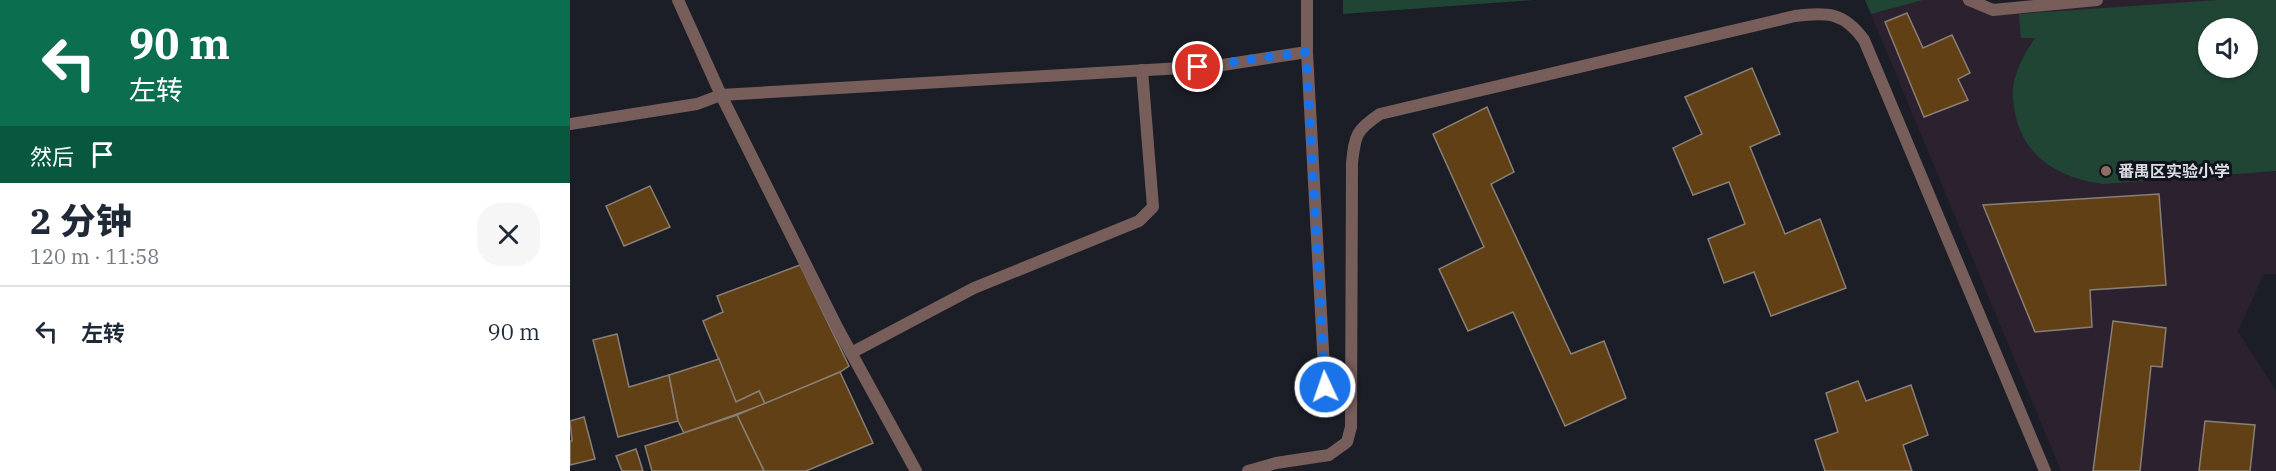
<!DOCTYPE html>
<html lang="zh">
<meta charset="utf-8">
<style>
body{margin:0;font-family:"IBM Plex Serif","Noto Sans SC",serif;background:#f6f6f7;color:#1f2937;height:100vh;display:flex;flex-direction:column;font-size:22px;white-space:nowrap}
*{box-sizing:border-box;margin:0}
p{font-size:20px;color:#747a83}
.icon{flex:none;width:33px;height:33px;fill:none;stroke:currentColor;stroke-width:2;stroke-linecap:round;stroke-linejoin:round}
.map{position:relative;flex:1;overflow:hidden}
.details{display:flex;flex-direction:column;background:#fff;width:570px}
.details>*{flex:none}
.top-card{background:#0b6e4f;color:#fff;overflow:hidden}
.buttons{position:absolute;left:1628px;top:18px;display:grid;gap:12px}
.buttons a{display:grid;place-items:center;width:60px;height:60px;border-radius:50%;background:#fff;box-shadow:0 2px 4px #0004;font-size:30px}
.pin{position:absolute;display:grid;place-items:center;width:51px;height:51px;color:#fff;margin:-26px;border:3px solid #fff;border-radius:50%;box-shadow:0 2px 6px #0007}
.me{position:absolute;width:66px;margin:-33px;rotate:357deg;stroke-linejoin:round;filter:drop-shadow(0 0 4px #0008)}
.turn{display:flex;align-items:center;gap:21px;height:126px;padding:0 30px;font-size:27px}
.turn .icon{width:78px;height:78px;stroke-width:2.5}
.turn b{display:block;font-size:42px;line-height:51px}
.then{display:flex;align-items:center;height:57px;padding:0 30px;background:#0003;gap:12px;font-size:22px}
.round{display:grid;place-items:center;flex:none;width:63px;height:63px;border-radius:24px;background:#f6f6f7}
.overview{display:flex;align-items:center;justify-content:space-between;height:102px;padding:0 30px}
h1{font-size:36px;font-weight:800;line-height:45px}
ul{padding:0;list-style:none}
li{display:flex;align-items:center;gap:18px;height:90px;padding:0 30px;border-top:2px solid #e0e1e3}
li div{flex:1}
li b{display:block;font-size:22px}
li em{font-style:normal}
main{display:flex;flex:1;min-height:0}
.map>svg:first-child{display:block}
.education{fill:#2c212f;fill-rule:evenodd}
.green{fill:#204535;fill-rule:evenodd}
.building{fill:#624015;stroke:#887f75;stroke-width:1.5}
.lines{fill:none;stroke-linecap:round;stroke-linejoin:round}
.minor{stroke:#775e5b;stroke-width:12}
.tertiary{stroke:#775e5b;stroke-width:12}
.route{stroke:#1a73e8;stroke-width:10;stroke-dasharray:0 18}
.education-dot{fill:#8d6e63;stroke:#12141d;stroke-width:2}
.labels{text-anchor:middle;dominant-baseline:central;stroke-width:6;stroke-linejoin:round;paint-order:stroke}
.poi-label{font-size:16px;font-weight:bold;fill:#dcdee4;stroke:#12141d;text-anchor:start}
</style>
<main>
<section class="details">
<div class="top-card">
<div class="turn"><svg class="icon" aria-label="left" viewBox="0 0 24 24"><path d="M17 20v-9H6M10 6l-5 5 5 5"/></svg><div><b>90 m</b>左转</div></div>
<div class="then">然后<svg class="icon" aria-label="arrive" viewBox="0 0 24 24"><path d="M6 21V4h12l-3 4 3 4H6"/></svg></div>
</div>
<div class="overview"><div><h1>2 分钟</h1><p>120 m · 11:58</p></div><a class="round"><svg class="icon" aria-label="close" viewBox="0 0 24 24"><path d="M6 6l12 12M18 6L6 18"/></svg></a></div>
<ul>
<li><svg class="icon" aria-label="left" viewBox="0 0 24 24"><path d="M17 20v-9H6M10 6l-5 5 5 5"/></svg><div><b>左转</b></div><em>90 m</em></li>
</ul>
</section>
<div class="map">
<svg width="1706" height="471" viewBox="0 0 1706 471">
<rect width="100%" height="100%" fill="#1b1e27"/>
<path class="education" d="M 1353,0 L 1399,0 L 1424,10 L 1527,0 L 1706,0 L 1706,274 L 1694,274 L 1668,331 L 1706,391 L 1706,471 L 1491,471 L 1301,14 ZM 1638,28 L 1677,28 L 1677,68 L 1638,68 Z"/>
<g class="green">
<polygon points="773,0 964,0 773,14"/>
<polygon points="1295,0 1353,0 1301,14"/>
<path d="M 1648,0 L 1706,0 L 1706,171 L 1533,184 C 1487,178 1450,155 1444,106 C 1442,96 1442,84 1446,75 C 1450,61 1457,50 1465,38 L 1451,38 L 1449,14 ZM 1638,28 L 1677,28 L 1677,68 L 1638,68 Z"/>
</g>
<g class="building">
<polygon points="1337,13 1353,48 1382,35 1400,73 1388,79 1398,100 1354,117 1315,22"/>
<polygon points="1182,68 1210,134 1180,147 1215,234 1250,219 1276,288 1201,316 1184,272 1154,283 1138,239 1175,224 1159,182 1123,195 1103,148 1132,134 1115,97"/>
<polygon points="917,107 944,172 921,184 1001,354 1034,341 1056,398 995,426 943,312 898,331 869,269 914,247 863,134"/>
<polygon points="80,186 100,227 54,246 36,206"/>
<polygon points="1589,194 1596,285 1520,290 1522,327 1465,332 1413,205"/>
<polygon points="230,265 279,366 270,372 195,404 189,391 166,402 133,321 153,312 147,296"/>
<polygon points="1543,321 1596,328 1592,367 1581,366 1570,471 1523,471"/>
<polygon points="47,334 59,387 99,375 108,421 48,437 23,340"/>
<polygon points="149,359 166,402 189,391 195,404 114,433 108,421 99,375"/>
<polygon points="270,372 303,443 236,471 194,471 167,415"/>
<polygon points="1288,381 1296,401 1341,385 1358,435 1333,445 1342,471 1255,471 1245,440 1268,432 1256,393"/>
<polygon points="167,415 194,471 82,471 75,446"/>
<polygon points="14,417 25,459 0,465 0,441 2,441 0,421"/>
<polygon points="1635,421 1685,425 1680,471 1629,471"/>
<polygon points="66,449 73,471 52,471 46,456"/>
</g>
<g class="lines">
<g class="minor">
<polyline points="737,0 737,52 755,387"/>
<polyline points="1399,0 1423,10 1527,0"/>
<polyline points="0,124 127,104 151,95 646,66 737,52"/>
<polyline points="281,353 404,288 569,221 583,207 572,70"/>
<path d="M 678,471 L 706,463 L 759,455 L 777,442 L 781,427 L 782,163 C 785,135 786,130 810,114 L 1225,16 C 1257,12 1274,12 1294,40 L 1475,471"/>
</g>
<polyline class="tertiary" points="108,0 151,95 268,329 346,471"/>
</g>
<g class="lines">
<polyline class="route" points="628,67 736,52 755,387"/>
</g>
<circle class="education-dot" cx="1536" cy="171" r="6"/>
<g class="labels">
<g class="poi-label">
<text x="1548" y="171">番禺区实验小学</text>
</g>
</g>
</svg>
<div class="buttons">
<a><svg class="icon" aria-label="sound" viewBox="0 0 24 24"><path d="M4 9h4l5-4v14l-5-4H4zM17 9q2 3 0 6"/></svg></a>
</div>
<div class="pin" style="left:628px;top:67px;background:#d93025"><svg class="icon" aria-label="arrive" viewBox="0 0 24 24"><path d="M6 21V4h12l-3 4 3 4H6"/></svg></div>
<svg class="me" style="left:755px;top:387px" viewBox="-20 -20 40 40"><circle r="17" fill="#1a73e8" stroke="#fff" stroke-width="3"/><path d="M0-11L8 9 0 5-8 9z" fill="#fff"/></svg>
</div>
</main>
